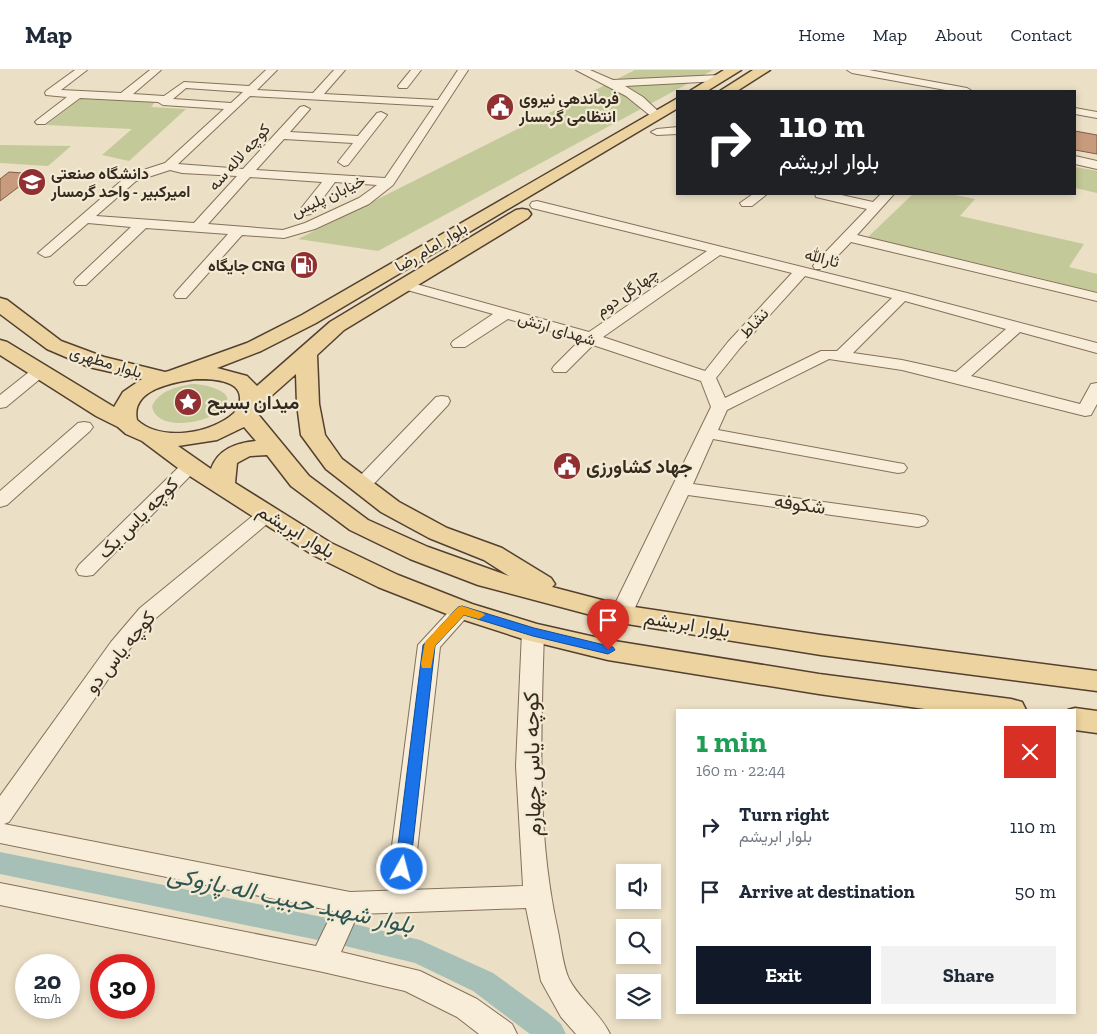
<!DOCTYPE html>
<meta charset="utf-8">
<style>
body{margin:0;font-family:"Zilla Slab",Vazirmatn,serif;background:#f2f2f3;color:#1f2937;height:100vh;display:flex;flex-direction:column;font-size:19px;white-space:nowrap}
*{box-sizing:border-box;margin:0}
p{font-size:16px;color:#747a83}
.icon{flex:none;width:28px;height:28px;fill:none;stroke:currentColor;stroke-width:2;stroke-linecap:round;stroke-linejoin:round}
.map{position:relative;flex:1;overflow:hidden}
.details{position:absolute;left:676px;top:639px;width:400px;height:305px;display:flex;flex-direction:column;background:#fff;border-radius:0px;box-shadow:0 2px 8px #0003}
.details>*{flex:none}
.hud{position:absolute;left:676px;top:20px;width:400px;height:105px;border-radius:0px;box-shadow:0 2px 8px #0003;background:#202124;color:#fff;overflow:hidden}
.controls{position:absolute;left:616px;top:794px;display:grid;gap:10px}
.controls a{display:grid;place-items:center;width:45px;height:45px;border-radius:0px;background:#fff;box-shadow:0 2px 8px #0003;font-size:25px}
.speed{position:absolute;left:15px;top:884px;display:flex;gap:10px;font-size:25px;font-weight:700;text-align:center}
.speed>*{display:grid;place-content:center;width:65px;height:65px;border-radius:50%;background:#fff;box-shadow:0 2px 8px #0003;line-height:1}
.speed small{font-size:12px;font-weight:400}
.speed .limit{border:8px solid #d22;background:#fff;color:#111}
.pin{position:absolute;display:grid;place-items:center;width:42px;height:42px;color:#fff;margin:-51px -21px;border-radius:50% 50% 50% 0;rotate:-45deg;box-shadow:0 0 5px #0007}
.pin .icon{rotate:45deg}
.me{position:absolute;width:55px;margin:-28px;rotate:7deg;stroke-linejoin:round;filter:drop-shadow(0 0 4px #0008)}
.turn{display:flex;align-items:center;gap:18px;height:105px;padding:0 20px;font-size:22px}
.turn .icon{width:65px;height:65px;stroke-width:2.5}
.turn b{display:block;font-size:35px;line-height:42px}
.round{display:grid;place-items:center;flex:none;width:52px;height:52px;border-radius:0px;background:#f2f2f3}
.head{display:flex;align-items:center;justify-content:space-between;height:85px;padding:0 20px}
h1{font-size:30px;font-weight:700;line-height:38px;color:#1e9e55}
.cta{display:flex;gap:10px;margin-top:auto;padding:10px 20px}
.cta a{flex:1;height:58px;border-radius:0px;background:#111827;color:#fff;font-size:20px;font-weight:700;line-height:58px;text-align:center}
.cta a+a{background:#f2f2f3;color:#1f2937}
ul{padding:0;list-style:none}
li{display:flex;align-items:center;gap:15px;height:65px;padding:0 20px}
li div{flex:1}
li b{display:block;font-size:19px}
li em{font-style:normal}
header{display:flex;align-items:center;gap:30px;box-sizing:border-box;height:70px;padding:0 25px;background:#fff;border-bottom:1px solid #e0e1e3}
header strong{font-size:24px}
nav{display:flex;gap:28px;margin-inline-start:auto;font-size:18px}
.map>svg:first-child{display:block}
.green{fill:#c4c999}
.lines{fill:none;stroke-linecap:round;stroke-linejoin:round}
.canal{fill:#a6bfb7;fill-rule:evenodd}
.building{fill:#c79b7d;stroke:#835c43}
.minor-casing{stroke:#85715c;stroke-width:2}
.major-casing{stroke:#534030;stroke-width:3}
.minor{fill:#f7edd8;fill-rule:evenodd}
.major{fill:#ecd39f;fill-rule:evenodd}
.route{fill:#1a73e8;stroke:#114b97}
.slow{fill:#f59e0b}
.labels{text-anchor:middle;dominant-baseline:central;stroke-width:4.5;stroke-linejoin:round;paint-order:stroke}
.far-poi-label{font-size:16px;font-weight:bold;fill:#362a1f;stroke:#f3ead4;text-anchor:start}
.far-street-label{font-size:16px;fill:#362a1f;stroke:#f3ead4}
.poi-label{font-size:19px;font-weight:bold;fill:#362a1f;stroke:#f3ead4;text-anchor:start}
.street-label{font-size:19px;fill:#362a1f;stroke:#f3ead4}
.near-street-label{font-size:22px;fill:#362a1f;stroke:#f3ead4}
.near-water-label{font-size:24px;font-style:italic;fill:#2f5552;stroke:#f3ead4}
</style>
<header>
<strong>Map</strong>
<nav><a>Home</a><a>Map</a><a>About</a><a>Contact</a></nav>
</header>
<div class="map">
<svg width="1097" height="964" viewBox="0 0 1097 964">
<rect width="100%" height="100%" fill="#ebdfc5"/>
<g class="green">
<polygon points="635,0 713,0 378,181 298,169"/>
<polygon points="83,27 156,31 151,37 186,39 129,91 102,85 132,59 46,55"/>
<polygon points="0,75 71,76 48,96 0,93"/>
<polygon points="1075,97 1097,101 1097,123 1075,118"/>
<polygon points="913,124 950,124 975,129 960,146 1084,174 1069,197 1097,204 1097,222 868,167"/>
<path d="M 192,314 C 208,314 246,324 217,343 C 201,354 156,361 152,336 C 160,320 176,317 192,314 Z"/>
</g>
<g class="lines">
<polygon class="canal" points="0,782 337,850 420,870 493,903 548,943 561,954 566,964 530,964 473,921 415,893 337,874 0,804"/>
</g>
<g class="building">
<polygon points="1075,61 1097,65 1097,84 1075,80"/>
<polygon points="9,102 36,104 0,131 0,109"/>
</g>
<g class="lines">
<defs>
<g id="minor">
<path d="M 75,0 L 87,0 L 61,20 L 121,23 L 150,0 L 161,0 L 133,24 L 164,26 L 184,12 L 249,16 L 266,0 L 277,0 L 257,20 L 313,23 L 334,0 L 345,0 L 324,24 L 438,30 L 458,0 L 468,0 L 393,115 L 369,134 L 315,159 L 284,168 L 242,165 L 186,228 L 176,228 L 174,225 L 176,222 L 228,164 L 146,158 L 86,215 L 76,215 L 74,212 L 76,209 L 131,157 L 88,153 L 50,186 L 45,187 L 38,183 L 128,105 L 165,93 L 224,39 L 163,35 L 158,32 L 80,28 L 45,54 L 37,54 L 35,52 L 37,50 L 67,27 L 46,25 L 45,23 L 46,21 ZM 186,18 L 243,22 L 231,33 L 173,29 ZM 250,26 L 434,36 L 385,108 L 256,100 L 284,69 L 353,73 L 338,92 L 344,96 L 348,95 L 387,45 L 381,42 L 377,43 L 358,66 L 290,62 L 310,39 L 304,36 L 300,37 L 243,99 L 178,94 ZM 170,100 L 182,103 L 237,106 L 194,153 L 96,146 L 136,111 ZM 250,107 L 322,112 L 299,141 L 306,145 L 311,144 L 335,112 L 377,115 L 359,128 L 305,153 L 283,160 L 208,154 Z"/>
<polygon points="411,0 421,0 407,18 399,18 398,16"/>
<polygon points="576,0 590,0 613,10 720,5 725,8 720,11 625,16 643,27 660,43 662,45 660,47 652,47 626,26"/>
<polygon points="847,0 869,0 967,18 972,21 951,21 852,3"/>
<polygon points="1075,38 1097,42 1097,48 1075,44"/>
<polygon points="678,57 678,64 657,65 651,62 657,59"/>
<polygon points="1075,86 1097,91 1097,99 1075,94"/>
<polygon points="753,124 767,124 752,136 742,136 740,133"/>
<polygon points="815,124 837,124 873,132 881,124 894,124 857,165 1097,223 1097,231 851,172 825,199 815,199 813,196 815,193 867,139 816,127"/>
<path d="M 537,131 L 907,223 L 1097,273 L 1097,283 L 1020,262 L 971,306 L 1080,334 L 1091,314 L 1097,313 L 1097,334 L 1091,345 L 1085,346 L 902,300 L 829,289 L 727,340 L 718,360 L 898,393 L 904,394 L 907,398 L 904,402 L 898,403 L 713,369 L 693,414 L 918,445 L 925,447 L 928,451 L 925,455 L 918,457 L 688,425 L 632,544 L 629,549 L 621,551 L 613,549 L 610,544 L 711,337 L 701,311 L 593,275 L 566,302 L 554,302 L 552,299 L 554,296 L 580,270 L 508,249 L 465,277 L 453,277 L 451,274 L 453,271 L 493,244 L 400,218 L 398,215 L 400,212 L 405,211 L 589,262 L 707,181 L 532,138 L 530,135 L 532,132 ZM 720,185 L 792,203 L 728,272 L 705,301 L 603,267 ZM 805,206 L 892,228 L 837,281 L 821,281 L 725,328 L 716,308 L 740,278 ZM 905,231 L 1006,259 L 956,302 L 902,290 L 853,283 Z"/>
<polygon points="40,296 46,298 48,301 46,304 6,337 0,338 0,325 34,298"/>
<polygon points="442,326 448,327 450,331 448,335 368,420 361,422 354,420 352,416 354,412 436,327"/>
<polygon points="84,352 90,353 93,357 90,361 7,435 0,437 0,421 78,353"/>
<polygon points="190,391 196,392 199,396 196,400 93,505 86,506 79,505 76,500 79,495 184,392"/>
<path d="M 267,438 L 274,440 L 277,444 L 274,448 L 156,548 L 127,582 L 9,752 L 4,754 L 350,822 L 523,816 L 516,696 L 522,562 L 525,557 L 533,555 L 541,557 L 544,562 C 541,662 536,763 558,861 C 561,876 563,896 569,909 C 580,930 600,943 610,964 L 576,964 L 561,947 L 541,911 L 526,838 L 358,844 L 341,882 L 420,901 L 477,929 L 512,954 L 517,964 L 479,964 L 457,947 L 405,921 L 323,902 L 0,835 L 0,813 L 316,876 L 333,841 L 0,773 L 0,726 L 111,572 L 140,538 L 260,440 Z"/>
<polygon points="462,533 469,535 473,540 440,577 415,799 411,807 402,810 393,807 389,799 418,575 455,535"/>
</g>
<g id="major">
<polygon points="724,0 741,0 707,21 690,21"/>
<polygon points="753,0 770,0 737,21 720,21"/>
<path d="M 678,28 L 678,38 L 316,253 L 261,281 L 217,298 L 247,306 L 257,316 L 330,252 L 516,140 L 522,139 L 528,140 L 531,144 L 528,148 L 344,260 L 317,285 L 319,334 L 325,365 L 342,389 L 399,432 L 447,458 L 502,478 L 551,508 L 555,514 L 552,517 L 621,535 L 821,565 L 1097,601 L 1097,621 L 821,585 L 621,553 L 478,515 L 410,489 L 350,460 L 291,416 L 267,385 L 250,386 L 237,393 L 235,413 L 331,473 L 398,505 L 472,534 L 537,554 L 608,570 L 819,604 L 1011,629 L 1022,632 L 1026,640 L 932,640 L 819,624 L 608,590 L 523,569 L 452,546 L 378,517 L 313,485 L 182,401 L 142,371 L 126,364 L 118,357 L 96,346 L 0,285 L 0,270 L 7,272 L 114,337 L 123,322 L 142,309 L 89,297 L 47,279 L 0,244 L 0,228 L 7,230 L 61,271 L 104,287 L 165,302 L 169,301 L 247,273 L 302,245 ZM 296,304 L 297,334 L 301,365 L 326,399 L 381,442 L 429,468 L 484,490 L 509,506 L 428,477 L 368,450 L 309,406 L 257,343 L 261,335 ZM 196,309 C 210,309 241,309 240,329 C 240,335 237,339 234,343 C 211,364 161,372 137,350 C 130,319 175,312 196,309 ZM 244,357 L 256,371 C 236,373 218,379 211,399 L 178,376 L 217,370 Z"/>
<polygon points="1075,638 1097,641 1097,663 1075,660 1075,640 1068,640"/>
</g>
</defs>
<use href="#minor" class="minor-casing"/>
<use href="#major" class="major-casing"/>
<use href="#minor" class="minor"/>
<use href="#major" class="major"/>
</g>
<polygon class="route" points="462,536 534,558 613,577 615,580 608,584 533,566 464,545 435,576 410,799 408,803 402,805 397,803 395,799 423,575 458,537"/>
<polygon class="slow" points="462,536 483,543 485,545 479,549 464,545 435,576 431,598 422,598 421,594 425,572 458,537"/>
<defs>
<symbol id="civic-disc" viewBox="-11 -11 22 22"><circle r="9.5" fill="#903032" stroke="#f3ead4"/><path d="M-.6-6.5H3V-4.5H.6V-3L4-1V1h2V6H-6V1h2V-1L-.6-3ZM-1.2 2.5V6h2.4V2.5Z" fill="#fff"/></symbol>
<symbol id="university-disc" viewBox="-11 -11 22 22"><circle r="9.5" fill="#903032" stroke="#f3ead4"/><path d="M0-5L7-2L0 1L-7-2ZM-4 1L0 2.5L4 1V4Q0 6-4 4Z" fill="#fff"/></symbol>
<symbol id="fuel-disc" viewBox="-11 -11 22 22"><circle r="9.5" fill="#903032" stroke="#f3ead4"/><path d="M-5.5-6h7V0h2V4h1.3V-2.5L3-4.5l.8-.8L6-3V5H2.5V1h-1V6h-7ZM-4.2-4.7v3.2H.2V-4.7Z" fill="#fff"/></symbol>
<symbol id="sight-disc" viewBox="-11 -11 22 22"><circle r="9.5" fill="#903032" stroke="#f3ead4"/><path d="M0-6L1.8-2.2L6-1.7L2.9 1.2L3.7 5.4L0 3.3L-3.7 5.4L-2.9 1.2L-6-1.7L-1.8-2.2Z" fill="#fff"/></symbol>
</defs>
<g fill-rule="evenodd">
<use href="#civic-disc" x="484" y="21" width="32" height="32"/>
<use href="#university-disc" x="16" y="96" width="32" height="32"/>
<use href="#fuel-disc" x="288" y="179" width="32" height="32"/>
<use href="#sight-disc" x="172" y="316" width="32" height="32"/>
<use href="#civic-disc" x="551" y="380" width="32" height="32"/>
</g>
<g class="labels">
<g class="far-poi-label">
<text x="519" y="28">فرماندهی نیروی<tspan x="519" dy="18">انتظامی گرمسار</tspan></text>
<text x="51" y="103">دانشگاه صنعتی<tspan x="51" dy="18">امیرکبیر - واحد گرمسار</tspan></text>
<text x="285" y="195" text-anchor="end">جایگاه CNG</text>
</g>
<g class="far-street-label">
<text transform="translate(239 87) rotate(-48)">کوچه لاله سه</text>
<text transform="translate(328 126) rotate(-25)">خیابان پلیس</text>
<text transform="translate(431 177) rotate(-31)">بلوار امام رضا</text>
<text transform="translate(822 188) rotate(14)">ثارالله</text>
<text transform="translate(627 222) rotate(-35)">چهارگل دوم</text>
<text transform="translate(754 253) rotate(-48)">نشاط</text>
<text transform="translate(557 259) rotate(17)">شهدای ارتش</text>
<text transform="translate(106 292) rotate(17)">بلوار مطهری</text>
</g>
<g class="poi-label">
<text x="207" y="332">میدان بسیح</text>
<text x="586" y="396">جهاد کشاورزی</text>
</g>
<g class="street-label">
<text transform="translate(800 434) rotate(8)">شکوفه</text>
<text transform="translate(138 448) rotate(-45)">کوچه یاس یک</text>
<text transform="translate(296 461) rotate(31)">بلوار ابریشم</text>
<text transform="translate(687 554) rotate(9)">بلوار ابریشم</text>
<text transform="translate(120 582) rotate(-51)">کوچه یاس دو</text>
</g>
<g class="near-street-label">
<text transform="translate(532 694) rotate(-91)">کوچه یاس چهارم</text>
</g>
<g class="near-water-label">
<text transform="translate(291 829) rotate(12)">بلوار شهید حبیب اله پازوکی</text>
</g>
</g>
</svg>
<div class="controls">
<a><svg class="icon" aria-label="sound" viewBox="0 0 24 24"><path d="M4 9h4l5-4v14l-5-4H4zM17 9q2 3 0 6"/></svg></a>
<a><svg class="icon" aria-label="search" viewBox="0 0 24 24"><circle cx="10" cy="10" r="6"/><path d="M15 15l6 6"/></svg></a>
<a><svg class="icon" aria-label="layers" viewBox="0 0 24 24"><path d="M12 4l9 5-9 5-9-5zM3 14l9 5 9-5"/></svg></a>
</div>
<div class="speed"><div>20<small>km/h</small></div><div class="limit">30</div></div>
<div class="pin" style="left:608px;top:580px;background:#d93025"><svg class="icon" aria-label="arrive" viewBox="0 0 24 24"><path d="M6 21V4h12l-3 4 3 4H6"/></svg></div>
<svg class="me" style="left:402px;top:799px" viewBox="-20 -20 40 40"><circle r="17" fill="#1a73e8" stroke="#fff" stroke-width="3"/><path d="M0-11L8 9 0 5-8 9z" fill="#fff"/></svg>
<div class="hud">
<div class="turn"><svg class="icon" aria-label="right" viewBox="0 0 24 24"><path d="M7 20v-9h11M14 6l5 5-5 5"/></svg><div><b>110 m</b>بلوار ابریشم</div></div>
</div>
<section class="details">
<div class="head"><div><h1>1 min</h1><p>160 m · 22:44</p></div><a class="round" style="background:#d93025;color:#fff"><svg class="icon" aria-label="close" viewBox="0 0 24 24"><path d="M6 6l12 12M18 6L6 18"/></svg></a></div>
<ul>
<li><svg class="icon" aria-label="right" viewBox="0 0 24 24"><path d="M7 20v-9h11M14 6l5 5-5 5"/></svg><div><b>Turn right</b><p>بلوار ابریشم</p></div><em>110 m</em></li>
<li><svg class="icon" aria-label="arrive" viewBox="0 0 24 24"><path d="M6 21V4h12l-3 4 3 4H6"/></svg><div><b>Arrive at destination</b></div><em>50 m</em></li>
</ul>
<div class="cta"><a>Exit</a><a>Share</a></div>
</section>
</div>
